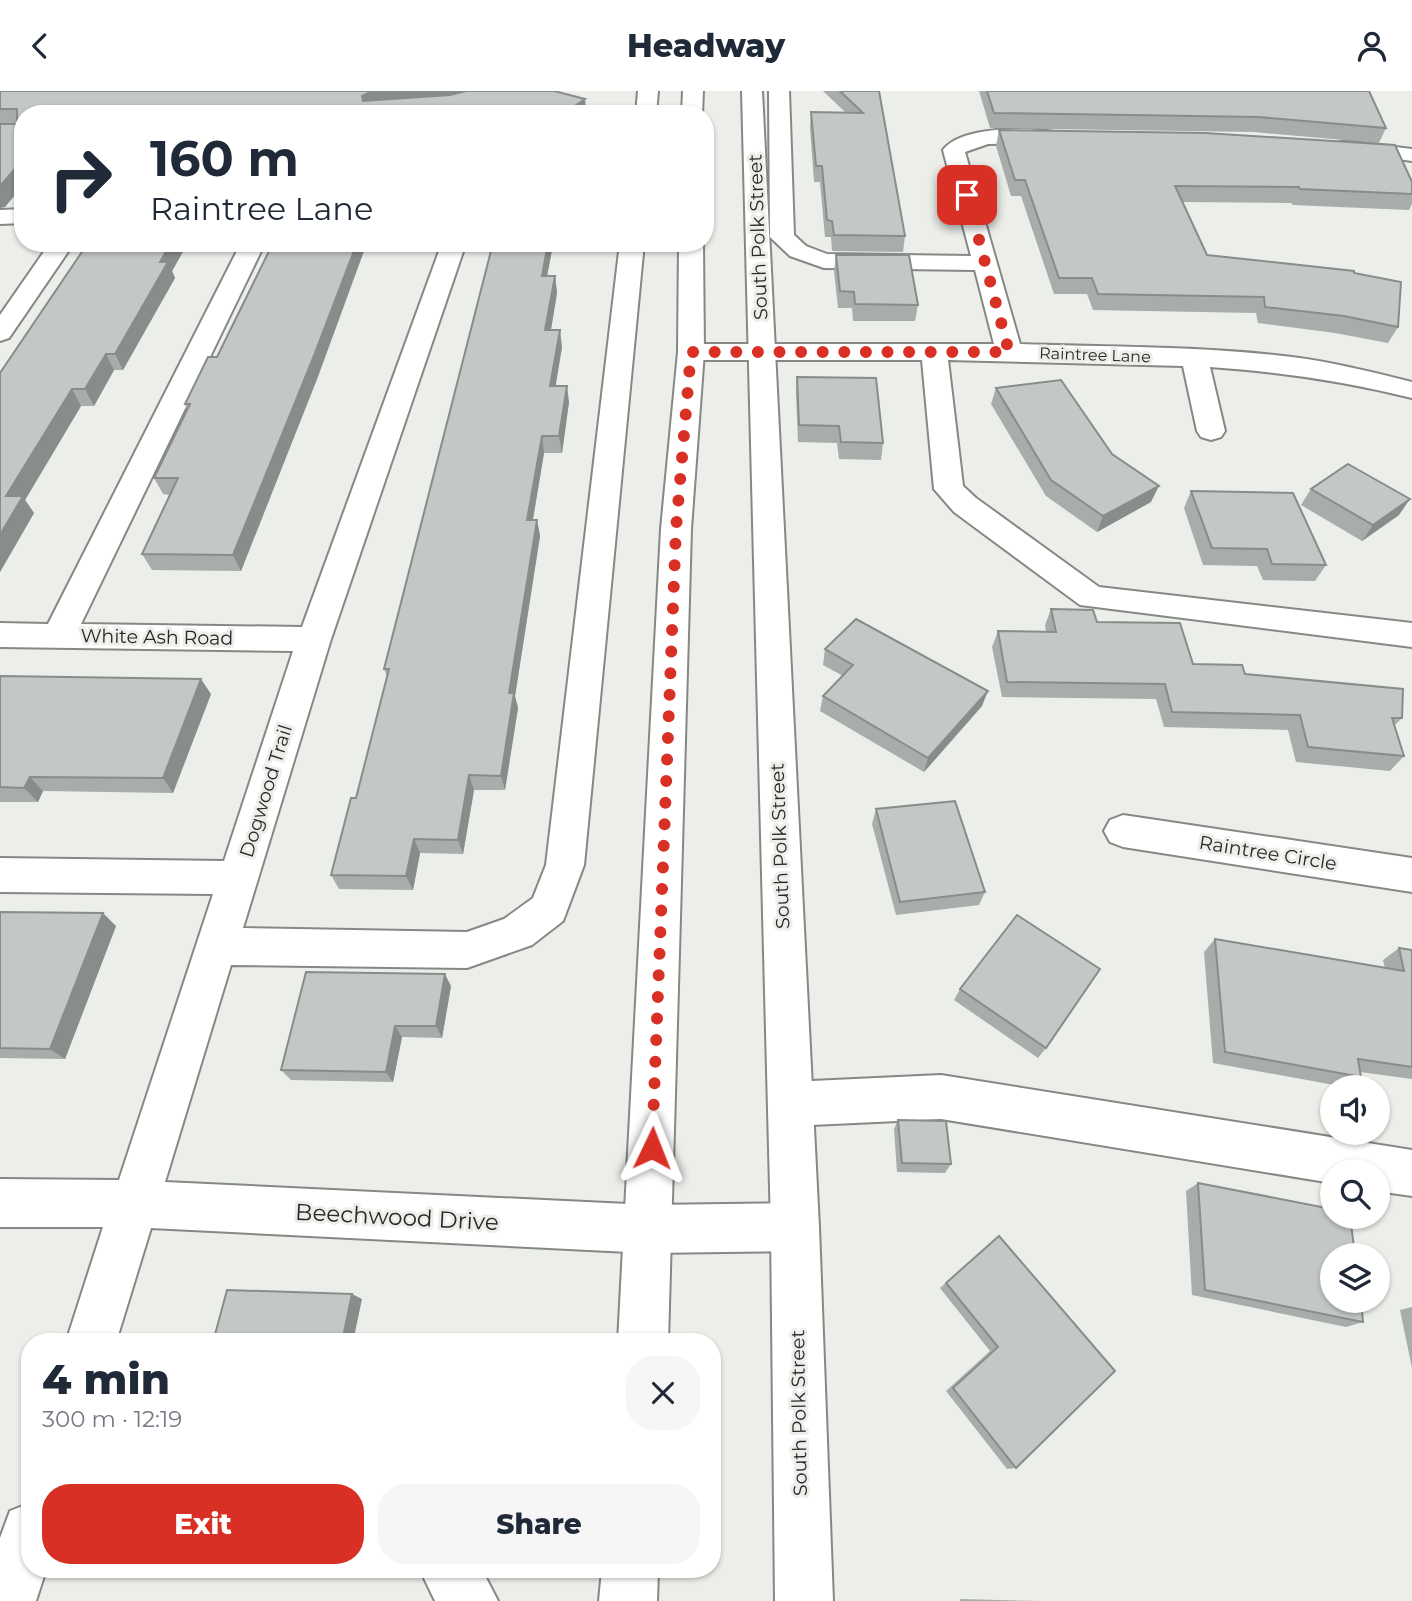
<!DOCTYPE html>
<meta charset="utf-8">
<style>
body{margin:0;font-family:Montserrat,sans-serif;background:#f6f6f7;color:#1f2937;height:100vh;display:flex;flex-direction:column;font-size:26px;white-space:nowrap}
*{box-sizing:border-box;margin:0}
p{font-size:23px;color:#747a83}
.icon{flex:none;width:38px;height:38px;fill:none;stroke:currentColor;stroke-width:2;stroke-linecap:round;stroke-linejoin:round}
.map{position:relative;flex:1;overflow:hidden}
.panel{position:absolute;left:21px;top:1242px;width:700px;height:245px;display:flex;flex-direction:column;background:#fff;border-radius:28px;box-shadow:0 2px 5px #0004}
.panel>*{flex:none}
.banner{position:absolute;left:14px;top:14px;width:700px;height:147px;border-radius:28px;box-shadow:0 2px 5px #0004;background:#fff;color:#1f2937;overflow:hidden}
.controls{position:absolute;left:1320px;top:984px;display:grid;gap:14px}
.controls a{display:grid;place-items:center;width:70px;height:70px;border-radius:50%;background:#fff;box-shadow:0 2px 5px #0004;font-size:35px}
.pin{position:absolute;display:grid;place-items:center;width:60px;height:60px;color:#fff;margin:-30px;border-radius:14px;box-shadow:0 4px 10px #0006}
.me{position:absolute;width:77px;margin:-38px;rotate:2deg;stroke-linejoin:round;filter:drop-shadow(0 0 5px #0008)}
.turn{display:flex;align-items:center;gap:24px;height:147px;padding:0 21px;font-size:32px}
.turn .icon{width:91px;height:91px;stroke-width:2.5}
.turn b{display:block;font-size:49px;line-height:60px}
.round{display:grid;place-items:center;flex:none;width:74px;height:74px;border-radius:28px;background:#f6f6f7}
.overview{display:flex;align-items:center;justify-content:space-between;height:119px;padding:0 21px}
h1{font-size:42px;font-weight:800;line-height:52px}
.button{display:flex;gap:14px;margin-top:auto;padding:14px 21px}
.button a{flex:1;height:80px;border-radius:28px;background:#d93025;color:#fff;font-size:28px;font-weight:800;line-height:80px;text-align:center}
.button a+a{background:#f6f6f7;color:#1f2937}
header{display:flex;justify-content:space-between;align-items:center;height:91px;padding:0 21px;background:#fff;font-size:32px;font-weight:800}
.map>svg:first-child{display:block}
.lines{fill:none;stroke-linecap:round;stroke-linejoin:round}
.minor-casing{stroke:#858884;stroke-width:4}
.major-casing{stroke:#858884;stroke-width:4}
.minor{fill:#fff;fill-rule:evenodd}
.major{fill:#fff;fill-rule:evenodd}
.wall{fill:#a8acaa}
.shaded-wall{fill:#888c8b}
.building{fill:#c3c8c6;stroke:#888c8b;stroke-width:2}
.route{stroke:#d93025;stroke-width:12;stroke-dasharray:0 21.6}
.labels{text-anchor:middle;dominant-baseline:central;stroke-width:6;stroke-linejoin:round;paint-order:stroke}
.far-street-label{font-size:16px;fill:#272927;stroke:#ebeee9}
.street-label{font-size:19px;fill:#272927;stroke:#ebeee9}
.near-street-label{font-size:23px;fill:#272927;stroke:#ebeee9}
</style>
<header><svg class="icon" aria-label="back" viewBox="0 0 24 24"><path d="M15 5l-7 7 7 7"/></svg>Headway<svg class="icon" aria-label="person" viewBox="0 0 24 24"><circle cx="12" cy="8" r="4"/><path d="M4 21q1-7 8-7t8 7"/></svg></header>
<div class="map">
<svg width="1412" height="1510" viewBox="0 0 1412 1510">
<rect width="100%" height="100%" fill="#ebeee9"/>
<g class="lines">
<defs>
<g id="minor">
<polygon points="638,0 658,0 656,23 636,23"/>
<path d="M 769,0 L 789,0 L 794,144 L 806,155 L 827,163 L 971,165 L 943,59 C 960,35 1031,35 1057,42 L 1060,46 L 1057,50 L 1050,52 L 988,53 L 965,61 L 1020,253 C 1110,256 1202,255 1292,266 C 1332,271 1372,281 1412,291 L 1412,307 C 1343,290 1281,281 1210,276 L 1225,340 L 1221,346 L 1211,349 L 1201,346 L 1197,340 L 1183,275 L 948,269 L 963,395 L 976,407 L 1099,496 L 1412,532 L 1412,556 L 1080,514 L 954,421 L 934,398 L 922,269 L 691,269 L 682,267 L 678,261 L 682,255 L 691,253 L 994,253 L 975,179 L 824,177 L 790,165 L 770,146 Z"/>
<polygon points="1345,50 1412,58 1412,70 1338,60 1334,56 1338,52"/>
<polygon points="23,118 23,132 0,133 0,119"/>
<polygon points="50,152 74,152 9,247 0,250 0,224"/>
<polygon points="241,152 265,152 81,533 302,536 442,152 466,152 331,548 243,837 467,841 504,828 533,807 546,774 620,152 644,152 584,774 563,830 532,854 467,877 231,874 165,1091 649,1114 795,1112 812,1119 819,1136 812,1153 795,1160 649,1162 151,1137 116,1251 66,1251 103,1136 0,1136 0,1088 119,1089 213,803 0,801 0,767 224,770 293,560 0,556 0,532 48,533"/>
<polygon points="1123,724 1412,767 1412,801 1123,756 1110,751 1104,740 1110,729"/>
<polygon points="941,984 1412,1059 1412,1105 1377,1100 1377,1080 1332,1080 1332,1092 941,1028 790,1035 774,1029 768,1013 774,997 790,991"/>
<polygon points="30,1412 30,1479 46,1479 36,1510 0,1510 0,1447 10,1420"/>
<polygon points="420,1479 482,1479 498,1510 435,1510"/>
</g>
<g id="major">
<polygon points="683,0 703,0 702,23 682,23"/>
<polygon points="742,0 762,0 819,1136 833,1510 775,1510 771,1136"/>
<polygon points="679,152 703,152 704,261 691,438 668,1251 618,1251 661,438 678,261"/>
<polygon points="602,1479 658,1479 657,1510 599,1510"/>
</g>
</defs>
<use href="#minor" class="minor-casing"/>
<use href="#major" class="major-casing"/>
<use href="#minor" class="minor"/>
<use href="#major" class="major"/>
</g>
<g class="wall">
<polygon points="0,0 585,8 586,23 23,23 23,94 5,116 0,33"/>
<polygon points="823,0 879,0 905,145 903,161 832,160 831,146 825,146 820,91 814,91 810,37 811,21 845,21"/>
<polygon points="979,0 1369,0 1386,37 1379,52 1253,41 990,37"/>
<polygon points="999,39 1412,91 1412,113 1409,119 1293,114 1291,112 1182,111 1207,164 1354,182 1398,236 1388,252 1335,242 1258,232 1256,222 1093,219 1087,203 1054,203 1021,105 1011,105 996,55"/>
<polygon points="88,152 188,152 172,180 175,187 123,279 114,279 94,315 81,315 25,409 34,422 0,481 0,282"/>
<polygon points="552,159 547,185 555,185 557,202 551,239 562,256 555,295 569,311 562,362 544,362 533,429 537,429 540,445 515,605 518,617 505,699 474,699 463,763 420,762 413,799 339,798 331,784 356,707 387,585 384,578"/>
<polygon points="836,164 918,214 915,230 853,230 852,217 838,217 834,180"/>
<polygon points="319,283 241,480 152,479 142,463 171,404 163,403 154,387 187,319 185,313"/>
<polygon points="797,286 883,352 881,369 839,368 837,352 798,351 796,302"/>
<polygon points="996,297 1112,363 1151,411 1097,441 1046,405 991,313"/>
<polygon points="1311,398 1399,424 1362,450 1301,414"/>
<polygon points="1191,400 1326,474 1315,490 1263,489 1257,475 1203,474 1184,417"/>
<polygon points="1051,518 1097,531 1193,573 1245,583 1402,627 1394,635 1404,665 1390,680 1296,671 1288,639 1164,636 1156,608 1002,606 992,556 998,540 1046,541 1045,534"/>
<polygon points="825,558 982,615 924,681 820,620 823,605 843,585 823,574"/>
<polygon points="0,585 211,603 173,702 43,700 38,711 0,711"/>
<polygon points="876,718 985,801 979,814 896,824 872,733"/>
<polygon points="0,821 116,835 65,968 0,967"/>
<polygon points="1215,848 1385,877 1383,869 1399,857 1412,859 1412,988 1360,981 1361,986 1345,996 1213,972 1204,861"/>
<polygon points="451,895 442,947 402,946 393,991 291,989 281,979"/>
<polygon points="960,898 1046,957 1038,967 954,909"/>
<polygon points="898,1029 951,1073 945,1082 897,1081 894,1038"/>
<polygon points="1198,1092 1363,1231 1346,1236 1192,1204 1186,1100"/>
<polygon points="999,1145 1016,1377 1007,1378 946,1300 990,1260 940,1197"/>
<polygon points="1412,1216 1412,1277 1400,1219"/>
<polygon points="960,1508 1040,1510 960,1510"/>
</g>
<g class="shaded-wall">
<polygon points="372,0 470,0 366,21 362,5"/>
<polygon points="585,8 586,23 563,23"/>
<polygon points="20,72 23,78 23,94 5,116 0,117 0,95"/>
<polygon points="171,152 188,152 172,180 175,187 123,279 115,263 160,171"/>
<polygon points="357,152 367,152 319,283 241,480 233,464"/>
<polygon points="548,152 551,152 552,159 544,201 542,185"/>
<polygon points="555,185 557,202 548,256 545,239"/>
<polygon points="560,239 562,256 553,311 550,295"/>
<polygon points="106,263 114,279 94,315 85,298"/>
<polygon points="567,295 569,311 562,362 559,345"/>
<polygon points="72,298 81,315 25,409 34,422 0,481 0,444 6,405"/>
<polygon points="542,345 544,362 530,445 527,429"/>
<polygon points="1159,395 1151,411 1097,441 1103,425"/>
<polygon points="1410,408 1399,424 1362,450 1373,434"/>
<polygon points="537,429 540,445 515,605 518,617 505,699 501,685 509,602"/>
<polygon points="201,588 211,603 173,702 163,687"/>
<polygon points="988,600 982,615 924,681 928,667"/>
<polygon points="469,684 474,699 463,763 458,749"/>
<polygon points="30,686 43,700 38,711 24,697"/>
<polygon points="414,748 420,762 413,799 406,785"/>
<polygon points="103,822 116,835 65,968 50,958"/>
<polygon points="445,883 451,895 442,947 436,935"/>
<polygon points="395,935 402,946 393,991 386,981"/>
<polygon points="352,1203 362,1208 353,1251 342,1251"/>
</g>
<g class="building">
<polygon points="0,0 372,0 362,5 363,10 450,4 466,0 554,0 585,8 563,23 23,23 23,72 20,72 0,95 0,33 17,33 17,18 0,18"/>
<polygon points="840,0 879,0 905,145 834,144 832,130 827,129 822,75 816,75 811,21 863,22"/>
<polygon points="987,0 1369,0 1386,37 1259,26 994,22"/>
<polygon points="999,39 1205,42 1395,54 1412,91 1412,103 1300,98 1299,96 1175,95 1207,164 1354,180 1354,182 1401,191 1398,236 1344,225 1265,216 1264,206 1098,203 1092,187 1059,187 1025,89 1015,89"/>
<polygon points="88,152 171,152 160,171 168,171 115,263 106,263 85,298 72,298 6,405 23,405 0,444 0,282"/>
<polygon points="273,152 357,152 313,267 233,464 142,463 178,387 154,387 190,313 185,313 208,266 217,266"/>
<polygon points="493,152 548,152 542,185 555,185 545,239 560,239 550,295 567,295 559,345 542,345 527,429 537,429 509,602 514,602 501,685 469,684 458,749 414,748 406,785 331,784 351,707 356,707 389,578 384,578"/>
<polygon points="836,164 909,164 918,214 855,213 854,201 840,200"/>
<polygon points="797,286 876,287 883,352 841,351 839,335 799,334"/>
<polygon points="1061,289 1112,363 1159,395 1103,425 1051,389 996,297"/>
<polygon points="1348,373 1410,408 1373,434 1311,398"/>
<polygon points="1191,400 1293,402 1326,474 1272,473 1267,458 1212,457"/>
<polygon points="1051,518 1093,519 1097,531 1180,532 1193,573 1242,574 1245,583 1403,598 1402,627 1392,627 1404,665 1308,656 1300,624 1172,621 1165,593 1007,591 998,540 1056,541"/>
<polygon points="856,528 988,600 928,667 823,605 853,574 825,558"/>
<polygon points="0,585 201,588 163,687 30,686 24,697 0,696"/>
<polygon points="955,710 985,801 900,811 876,718"/>
<polygon points="0,821 103,822 50,958 0,957"/>
<polygon points="1017,824 1100,878 1046,957 960,898"/>
<polygon points="1215,848 1404,880 1399,857 1412,859 1412,976 1358,968 1361,986 1225,961"/>
<polygon points="306,881 445,883 436,935 395,935 386,981 281,979"/>
<polygon points="898,1029 946,1030 951,1073 902,1072"/>
<polygon points="1198,1092 1332,1118 1332,1125 1350,1125 1355,1164 1332,1164 1332,1209 1361,1209 1363,1231 1205,1199"/>
<polygon points="999,1145 1115,1280 1016,1377 953,1297 998,1256 946,1192"/>
<polygon points="227,1199 352,1203 342,1251 213,1251"/>
</g>
<g class="lines">
<polyline class="route" points="652,1057 676,438 691,261 1009,261 967,104"/>
</g>
<g class="labels">
<g class="far-street-label">
<text transform="translate(1095 264) rotate(2)">Raintree Lane</text>
</g>
<g class="street-label">
<text transform="translate(758 146) rotate(-92)">South Polk Street</text>
<text transform="translate(157 546) rotate(1)">White Ash Road</text>
<text transform="translate(266 700) rotate(-73)">Dogwood Trail</text>
<text transform="translate(780 755) rotate(-92)">South Polk Street</text>
<text transform="translate(1268 762) rotate(9)">Raintree Circle</text>
<text transform="translate(799 1322) rotate(-91)">South Polk Street</text>
</g>
<g class="near-street-label">
<text transform="translate(397 1126) rotate(3)">Beechwood Drive</text>
</g>
</g>
</svg>
<div class="controls">
<a><svg class="icon" aria-label="sound" viewBox="0 0 24 24"><path d="M4 9h4l5-4v14l-5-4H4zM17 9q2 3 0 6"/></svg></a>
<a><svg class="icon" aria-label="search" viewBox="0 0 24 24"><circle cx="10" cy="10" r="6"/><path d="M15 15l6 6"/></svg></a>
<a><svg class="icon" aria-label="layers" viewBox="0 0 24 24"><path d="M12 4l9 5-9 5-9-5zM3 14l9 5 9-5"/></svg></a>
</div>
<div class="pin" style="left:967px;top:104px;background:#d93025"><svg class="icon" aria-label="arrive" viewBox="0 0 24 24"><path d="M6 21V4h12l-3 4 3 4H6"/></svg></div>
<svg class="me" style="left:652px;top:1057px" viewBox="-20 -20 40 40"><path d="M0-17L14 15 0 8-14 15z" fill="#d93025" stroke="#fff" stroke-width="4"/></svg>
<div class="banner">
<div class="turn"><svg class="icon" aria-label="right" viewBox="0 0 24 24"><path d="M7 20v-9h11M14 6l5 5-5 5"/></svg><div><b>160 m</b>Raintree Lane</div></div>
</div>
<section class="panel">
<div class="overview"><div><h1>4 min</h1><p>300 m · 12:19</p></div><a class="round"><svg class="icon" aria-label="close" viewBox="0 0 24 24"><path d="M6 6l12 12M18 6L6 18"/></svg></a></div>
<div class="button"><a>Exit</a><a>Share</a></div>
</section>
</div>
